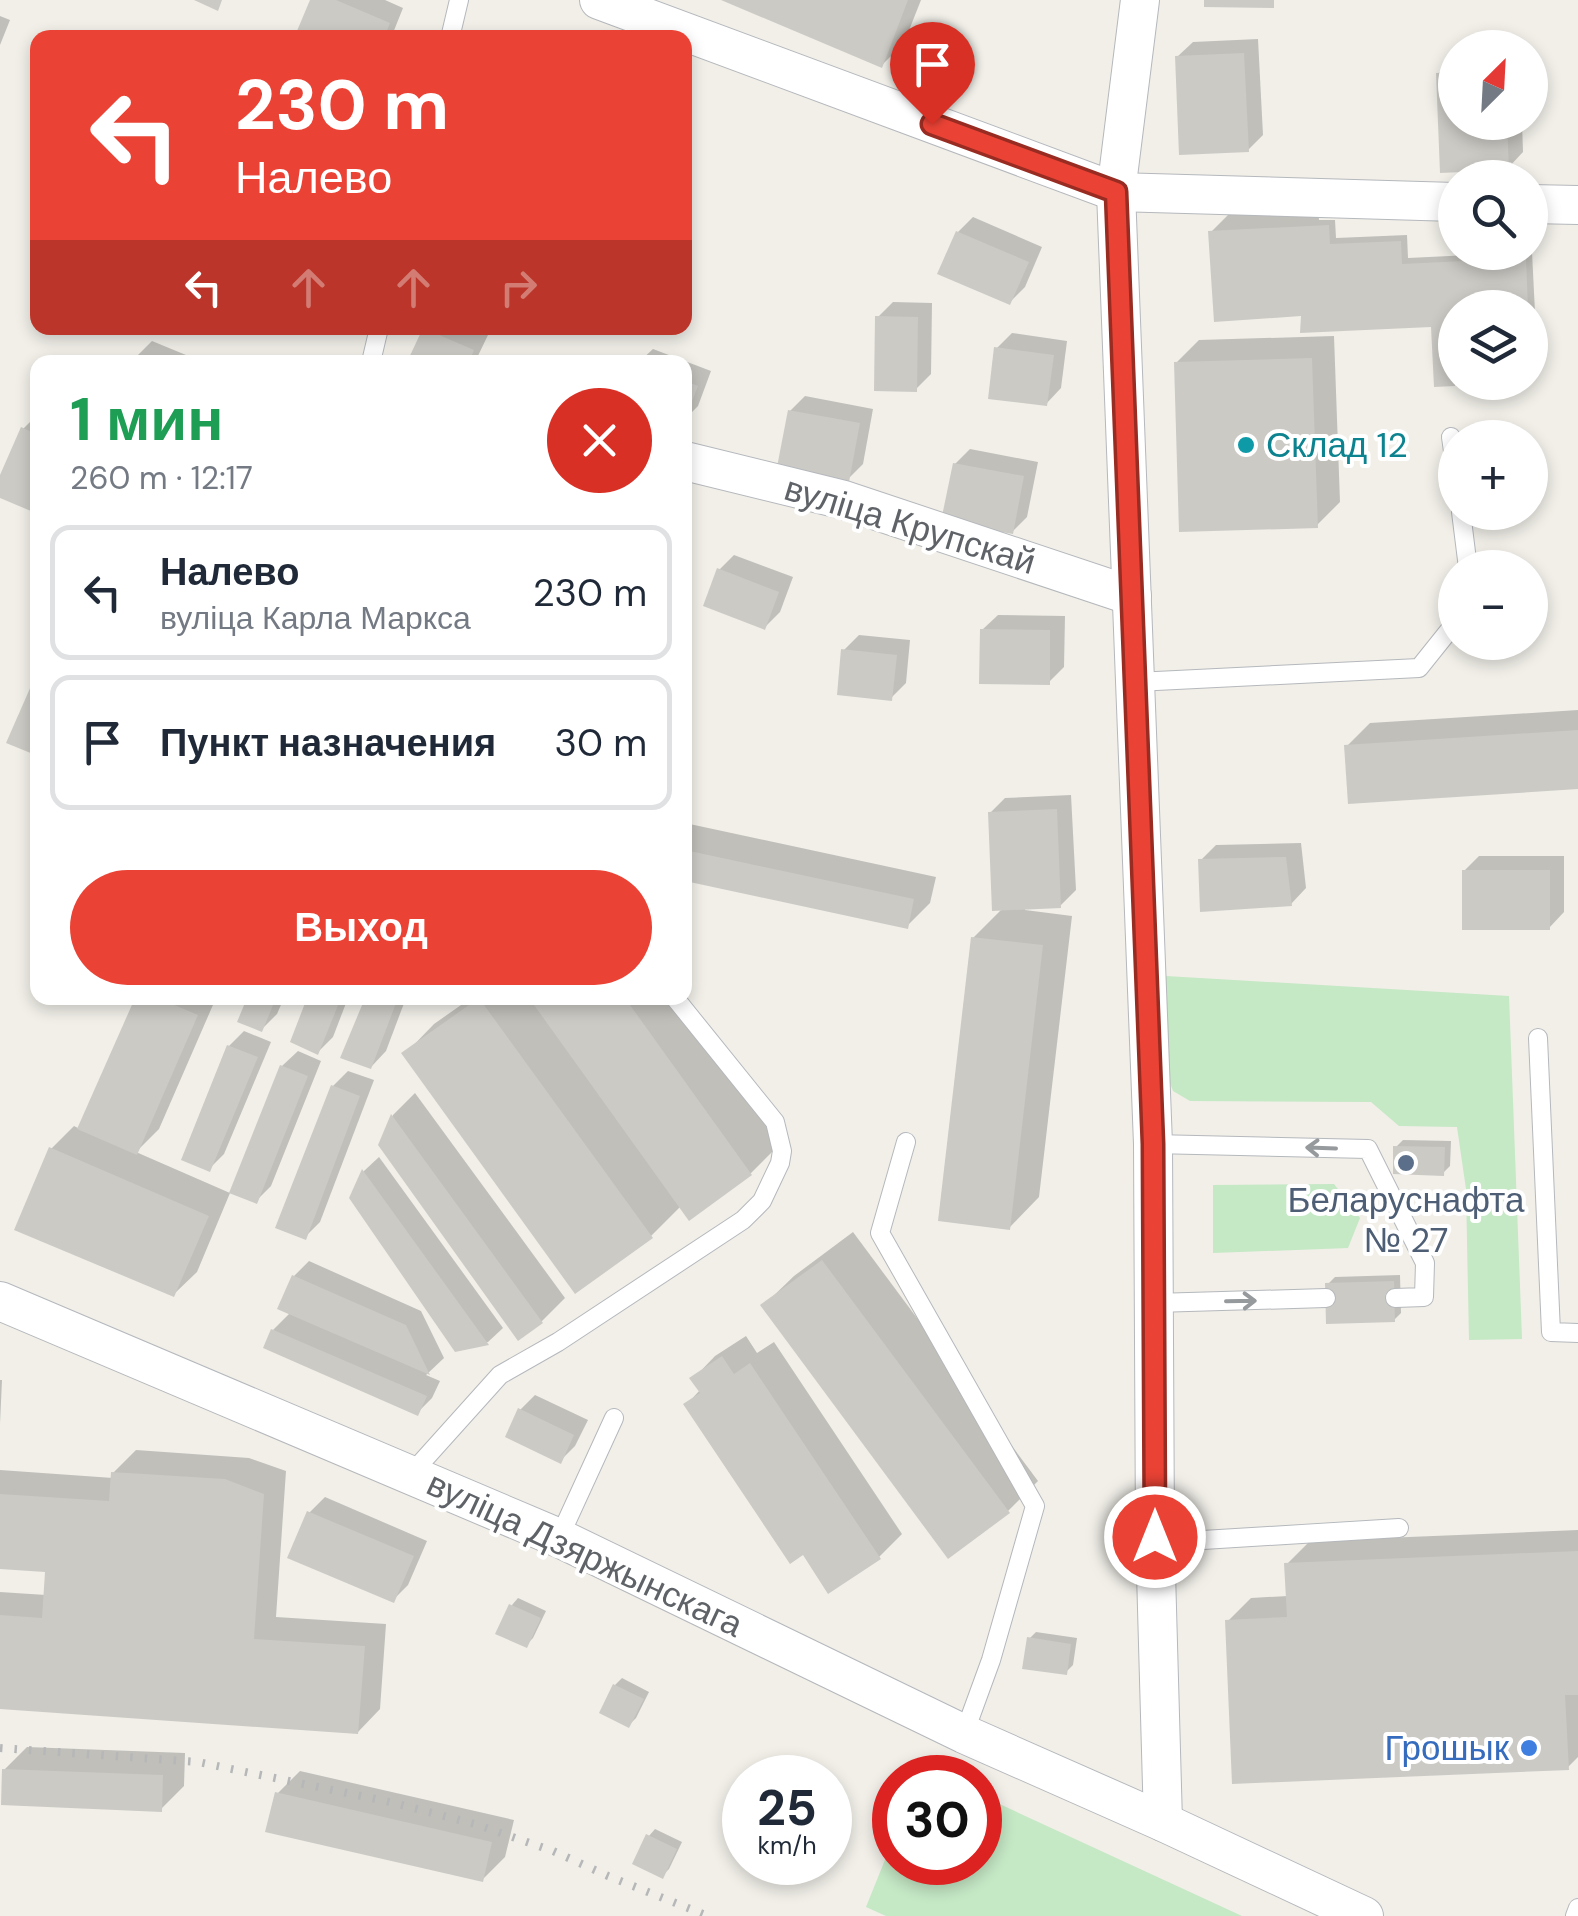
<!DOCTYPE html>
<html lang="ru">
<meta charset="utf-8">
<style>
body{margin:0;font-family:"DM Sans",sans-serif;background:#f2f2f3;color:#1f2937;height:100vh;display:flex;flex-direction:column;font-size:38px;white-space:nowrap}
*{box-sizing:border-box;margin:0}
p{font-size:32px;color:#747a83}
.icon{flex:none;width:55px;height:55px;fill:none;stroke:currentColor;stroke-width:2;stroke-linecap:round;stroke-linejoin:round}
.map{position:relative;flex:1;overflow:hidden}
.panel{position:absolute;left:30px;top:355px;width:662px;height:650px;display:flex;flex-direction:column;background:#fff;border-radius:20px;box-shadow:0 5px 15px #0003}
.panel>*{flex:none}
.guide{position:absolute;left:30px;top:30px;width:662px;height:305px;border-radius:20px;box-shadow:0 5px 15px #0003;background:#ea4335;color:#fff;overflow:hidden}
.needle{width:65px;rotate:24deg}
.buttons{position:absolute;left:1438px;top:30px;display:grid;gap:20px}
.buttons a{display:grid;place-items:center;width:110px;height:110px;border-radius:50%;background:#fff;box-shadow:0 5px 15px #0003;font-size:50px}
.speed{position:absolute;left:722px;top:1755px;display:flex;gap:20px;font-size:50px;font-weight:700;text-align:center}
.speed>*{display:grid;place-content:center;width:130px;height:130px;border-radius:50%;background:#fff;box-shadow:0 5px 15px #0003;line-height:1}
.speed small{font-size:25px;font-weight:400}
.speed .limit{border:15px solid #d22;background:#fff;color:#111}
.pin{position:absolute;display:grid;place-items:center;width:85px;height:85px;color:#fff;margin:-102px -42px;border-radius:50% 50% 50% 0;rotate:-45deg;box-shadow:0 0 10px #0007}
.pin .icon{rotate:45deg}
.me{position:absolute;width:110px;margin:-55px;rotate:0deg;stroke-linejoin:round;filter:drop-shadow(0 0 8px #0008)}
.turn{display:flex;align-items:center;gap:35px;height:210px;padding:0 40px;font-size:45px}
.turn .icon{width:130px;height:130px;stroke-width:2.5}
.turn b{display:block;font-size:70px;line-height:85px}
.lanes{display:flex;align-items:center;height:95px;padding:0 40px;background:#0003;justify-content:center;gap:50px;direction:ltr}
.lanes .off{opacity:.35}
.round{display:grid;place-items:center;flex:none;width:105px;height:105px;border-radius:52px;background:#f2f2f3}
.head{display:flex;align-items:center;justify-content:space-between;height:170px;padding:0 40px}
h1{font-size:60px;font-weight:700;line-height:75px;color:#1e9e55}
.action{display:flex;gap:20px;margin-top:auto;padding:20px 40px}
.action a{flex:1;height:115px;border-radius:60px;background:#ea4335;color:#fff;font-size:40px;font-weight:700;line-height:115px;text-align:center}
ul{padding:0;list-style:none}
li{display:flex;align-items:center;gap:30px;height:135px;margin:0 20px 15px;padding:0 20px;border:5px solid #e0e1e3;border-radius:20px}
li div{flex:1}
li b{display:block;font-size:38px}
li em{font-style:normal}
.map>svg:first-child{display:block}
.green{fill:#c5e8c5}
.shadow{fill:#0003}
.building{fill:#cccac5}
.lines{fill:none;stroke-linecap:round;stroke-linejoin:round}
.service-casing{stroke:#b5b8bc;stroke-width:20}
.minor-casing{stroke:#b5b8bc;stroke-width:40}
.service{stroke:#fff;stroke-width:18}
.minor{stroke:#fff;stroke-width:38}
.rail{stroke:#b6b7b8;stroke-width:8;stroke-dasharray:2.5 12;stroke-linecap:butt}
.oneway{stroke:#979a9d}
.route-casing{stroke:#982c22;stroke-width:25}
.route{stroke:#ea4335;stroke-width:18}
.culture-dot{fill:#0f9aa8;stroke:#fff;stroke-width:4}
.service-dot{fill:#5c6f8a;stroke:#fff;stroke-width:4}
.shop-dot{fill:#3f7fe0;stroke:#fff;stroke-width:4}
.labels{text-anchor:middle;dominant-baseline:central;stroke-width:8;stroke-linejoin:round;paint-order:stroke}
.culture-label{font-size:35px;fill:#0d838f;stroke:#fff;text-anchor:start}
.street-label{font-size:35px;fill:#5f6368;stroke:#fff}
.service-label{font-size:35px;fill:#4e5e75;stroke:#fff}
.shop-label{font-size:35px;fill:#366cbe;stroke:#fff;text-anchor:end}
</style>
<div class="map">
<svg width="1578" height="1916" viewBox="0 0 1578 1916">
<rect width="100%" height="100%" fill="#f1efe8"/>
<g class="green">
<polygon points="1166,976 1509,996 1522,1339 1469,1340 1466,1189 1457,1127 1399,1126 1371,1102 1190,1101 1173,1091 1165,1070"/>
<polygon points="1334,1184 1360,1218 1348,1248 1213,1253 1213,1185"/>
<polygon points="980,1795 1242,1916 886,1916 866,1907 895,1835 895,1862 980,1862"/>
</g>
<g class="shadow">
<polygon points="313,0 385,0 403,8 391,38 297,38"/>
<polygon points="728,0 921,0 904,43 881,66"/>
<polygon points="0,16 10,20 0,45"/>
<polygon points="1258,39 1263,135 1248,150 1177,57 1193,42"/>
<polygon points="1453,59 1455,122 1522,122 1523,152 1508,168 1442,170 1438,74"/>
<polygon points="1318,204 1319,220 1335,220 1336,238 1407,235 1408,258 1532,252 1538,372 1530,379 1530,308 1455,308 1455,382 1466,382 1436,384 1433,324 1302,314 1211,232 1234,209"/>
<polygon points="973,217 1042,247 1025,287 1010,302 958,232"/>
<polygon points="893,302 932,303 931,374 916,389 878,317"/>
<polygon points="426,328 471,328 488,335 475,362 415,362 410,360"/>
<polygon points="1012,333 1067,341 1061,388 1046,404 996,349"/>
<polygon points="1334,336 1340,502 1317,525 1176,363 1199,340"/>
<polygon points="152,341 203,362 134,362 137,356"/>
<polygon points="653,349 711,371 698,406 685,419 685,362 639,362"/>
<polygon points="805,396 873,409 863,464 848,479 790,411"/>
<polygon points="38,414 38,512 0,495 0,482 23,429"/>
<polygon points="970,449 1038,462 1027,517 1012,532 955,464"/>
<polygon points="734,555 793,577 780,612 765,627 719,570"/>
<polygon points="998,615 1065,616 1064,667 1049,682 982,630"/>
<polygon points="859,635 910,640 906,683 891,698 844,650"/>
<polygon points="1578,710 1578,787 1347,746 1370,723"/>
<polygon points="1071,795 1076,890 1060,906 1025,907 1025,910 1072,916 1039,1197 1009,1228 973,938 1003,908 990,813 1005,798"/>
<polygon points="685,823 936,877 930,903 907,926 685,878"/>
<polygon points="1301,843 1306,888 1291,904 1201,860 1216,845"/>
<polygon points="1479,856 1564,856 1564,912 1549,928 1464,871"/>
<polygon points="138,998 216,998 159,1129 136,1152 230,1193 197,1272 174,1294 51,1149 74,1126 80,1129"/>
<polygon points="250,998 284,998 277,1014 262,1029 241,1020"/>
<polygon points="310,998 348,998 333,1037 318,1052 293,1041"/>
<polygon points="367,998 406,998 386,1051 371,1067 344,1056"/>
<polygon points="471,998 676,998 781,1143 751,1173 681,1206 651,1236 405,1054 434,1024"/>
<polygon points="244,1031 271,1042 224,1154 209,1169 229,1046"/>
<polygon points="298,1051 321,1061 271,1186 256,1201 282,1066"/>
<polygon points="348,1071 374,1080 320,1222 305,1237 333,1086"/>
<polygon points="415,1093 565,1298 542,1321 518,1337 381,1144 393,1115"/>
<polygon points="1403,1140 1451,1141 1450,1166 1443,1173 1396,1147"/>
<polygon points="379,1157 503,1328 488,1342 457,1349 352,1198 364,1171"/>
<polygon points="853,1232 1038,1481 1008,1511 764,1305 794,1276"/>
<polygon points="309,1261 421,1311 444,1358 426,1375 440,1381 432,1398 417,1413 273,1330 291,1312 280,1308 294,1276"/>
<polygon points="1400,1275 1401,1313 1394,1320 1328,1284 1335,1277"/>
<polygon points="746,1336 757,1353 774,1342 902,1534 879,1557 804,1552 687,1404 700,1390 693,1379 715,1356"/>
<polygon points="0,1380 2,1380 0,1424"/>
<polygon points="535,1395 588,1420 575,1446 560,1461 520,1410"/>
<polygon points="136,1450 249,1458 286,1471 276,1617 386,1624 380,1709 358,1732 0,1707 0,1592 46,1595 47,1570 0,1566 0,1470 113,1478 113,1473"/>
<polygon points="325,1497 427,1541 408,1585 393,1600 309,1513"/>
<polygon points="1578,1530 1578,1757 1568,1767 1228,1621 1251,1598 1288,1596 1287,1564 1310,1541"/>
<polygon points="518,1598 546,1611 533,1638 526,1645 512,1605"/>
<polygon points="1036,1632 1077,1638 1073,1665 1066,1672 1029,1639"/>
<polygon points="622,1678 649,1692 636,1718 629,1725 615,1685"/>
<polygon points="27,1747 185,1753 184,1786 161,1809 4,1770"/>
<polygon points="300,1771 514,1820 505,1857 482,1880 277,1794"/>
<polygon points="655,1829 682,1842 669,1869 662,1876 649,1836"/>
</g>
<g class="building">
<polygon points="194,0 222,0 218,11"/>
<polygon points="310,0 336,0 390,23 384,38 294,38"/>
<polygon points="721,0 908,0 882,68"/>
<polygon points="1204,0 1274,0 1274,8 1204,7"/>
<polygon points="1244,53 1249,152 1179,155 1175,56"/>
<polygon points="1455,72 1455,122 1507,122 1509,170 1440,173 1436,73"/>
<polygon points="1329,225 1330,244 1401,241 1402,264 1526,258 1528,308 1455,308 1455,386 1434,387 1431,327 1300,333 1301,316 1214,322 1208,231"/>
<polygon points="956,231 1029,262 1010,305 937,274"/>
<polygon points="875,316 918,317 917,392 874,391"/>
<polygon points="423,328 474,350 469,362 407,362"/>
<polygon points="994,347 1054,355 1047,406 988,399"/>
<polygon points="1312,358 1318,528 1179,532 1174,362"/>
<polygon points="685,381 698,386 685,419"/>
<polygon points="788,410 860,423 849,482 777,467"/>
<polygon points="21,427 38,435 38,514 0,498 0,475"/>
<polygon points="953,463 1024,476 1013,534 941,521"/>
<polygon points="717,568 779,592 765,630 703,606"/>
<polygon points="980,629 1050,630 1050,685 979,684"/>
<polygon points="841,649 897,655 892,701 837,695"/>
<polygon points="31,686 38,689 38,756 6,743"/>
<polygon points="1578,730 1578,789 1348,804 1344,745"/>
<polygon points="1057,809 1061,908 992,911 988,812"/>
<polygon points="685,850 914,899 908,929 685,881"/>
<polygon points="1286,857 1292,906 1200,912 1198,859"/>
<rect x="1462" y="870" width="88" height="60"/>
<polygon points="971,937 1043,945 1010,1230 938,1221"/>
<polygon points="135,998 158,998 198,1015 137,1155 77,1129"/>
<polygon points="247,998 276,998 262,1032 237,1022"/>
<polygon points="307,998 341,998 318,1055 290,1042"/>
<polygon points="365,998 398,998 371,1069 340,1058"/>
<polygon points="479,998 653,1238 575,1294 401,1053"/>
<polygon points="529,998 625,998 752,1175 689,1221"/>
<polygon points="227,1045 258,1057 210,1172 181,1160"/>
<polygon points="280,1065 308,1076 257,1204 229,1193"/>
<polygon points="331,1085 360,1096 306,1240 275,1228"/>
<polygon points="391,1114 543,1323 518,1341 378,1145"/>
<polygon points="1393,1146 1445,1147 1444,1176 1393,1174"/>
<polygon points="49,1147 209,1216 174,1297 14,1230"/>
<polygon points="362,1169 489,1345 455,1352 349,1198"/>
<polygon points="822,1260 1010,1513 948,1559 760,1305"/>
<polygon points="292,1275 406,1325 430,1375 277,1309"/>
<polygon points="1394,1281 1395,1322 1326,1324 1325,1283"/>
<polygon points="271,1329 427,1396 418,1416 263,1348"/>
<polygon points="722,1356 734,1374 750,1363 881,1559 828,1594 803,1555 790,1564 683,1404 700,1393 689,1378"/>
<polygon points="518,1408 574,1435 561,1464 505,1437"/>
<polygon points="111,1472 225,1479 264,1494 254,1639 365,1646 358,1734 0,1709 0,1615 42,1618 45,1572 0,1569 0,1494 109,1501"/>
<polygon points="307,1511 414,1556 394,1603 287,1558"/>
<polygon points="1578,1551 1578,1695 1565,1695 1569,1770 1232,1784 1225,1620 1287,1617 1284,1563"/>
<polygon points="509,1604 541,1618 527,1648 495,1634"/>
<polygon points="1027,1637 1071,1644 1067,1675 1022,1669"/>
<polygon points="613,1684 644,1699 629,1728 599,1713"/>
<polygon points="2,1769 163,1775 162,1812 1,1805"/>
<polygon points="275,1792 492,1842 483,1882 265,1832"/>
<polygon points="646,1834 677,1849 663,1879 632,1864"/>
</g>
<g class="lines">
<defs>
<g id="service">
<polyline points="450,38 459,0"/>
<polyline points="371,362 379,328"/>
<polyline points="1451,437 1455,466"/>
<polyline points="1461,512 1468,568"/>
<polyline points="1136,682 1419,668 1455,623"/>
<polyline points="1538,1038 1551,1332 1578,1333"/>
<polyline points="906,1142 880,1233 1035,1506 991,1660 964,1734"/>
<polyline points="1153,1144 1368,1149 1425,1263 1424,1297 1395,1298"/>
<polyline points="1155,1303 1326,1298"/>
<polyline points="411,1474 500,1375 558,1342 743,1220 762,1201 780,1163 782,1151 775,1122 675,998"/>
<polyline points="1155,1537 1203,1540 1399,1528"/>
<polyline points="559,1538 614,1418"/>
<polyline points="1575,1916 1578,1908"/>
</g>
<g id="minor">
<polyline points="599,0 1116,192 1455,202"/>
<polyline points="1140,0 1116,192 1153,1144 1155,1537 1163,1822"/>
<polyline points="1530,204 1578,205"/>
<polyline points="685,461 844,500 1132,596"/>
<polyline points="0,1301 559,1538 964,1734 1163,1822 1364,1916"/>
</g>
</defs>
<use href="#service" class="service-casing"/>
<use href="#minor" class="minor-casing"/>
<use href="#service" class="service"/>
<use href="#minor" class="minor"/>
<polyline class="rail" points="0,1748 198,1762 390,1802 475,1824 553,1851 608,1876 708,1916"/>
</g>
<defs><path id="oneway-shaft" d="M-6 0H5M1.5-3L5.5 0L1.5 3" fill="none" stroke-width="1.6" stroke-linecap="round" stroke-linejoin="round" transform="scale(2.5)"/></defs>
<g class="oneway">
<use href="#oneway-shaft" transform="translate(1321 1148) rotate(-178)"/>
<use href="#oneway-shaft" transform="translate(1241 1301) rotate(-1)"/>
</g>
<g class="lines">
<defs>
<polyline id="route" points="932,124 1116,192 1153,1144 1155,1537"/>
</defs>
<use href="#route" class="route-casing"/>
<use href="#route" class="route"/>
</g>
<circle class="culture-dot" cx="1246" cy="445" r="10"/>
<circle class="service-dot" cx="1406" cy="1163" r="10"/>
<circle class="shop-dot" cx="1529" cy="1748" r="10"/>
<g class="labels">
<g class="culture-label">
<text x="1266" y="445">Склад 12</text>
</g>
<g class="street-label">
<text transform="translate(910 525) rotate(17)">вуліца Крупскай</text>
<text transform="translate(585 1554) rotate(25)">вуліца Дзяржынскага</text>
</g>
<g class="service-label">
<text x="1406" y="1200">Беларуснафта<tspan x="1406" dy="40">№ 27</tspan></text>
</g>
<g class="shop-label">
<text x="1509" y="1748">Грошык</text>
</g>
</g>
</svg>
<div class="buttons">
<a><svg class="needle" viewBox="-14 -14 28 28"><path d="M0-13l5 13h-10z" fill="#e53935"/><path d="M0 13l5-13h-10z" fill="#747a83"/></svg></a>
<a><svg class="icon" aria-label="search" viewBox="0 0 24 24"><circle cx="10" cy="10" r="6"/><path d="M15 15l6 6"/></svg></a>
<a><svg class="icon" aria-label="layers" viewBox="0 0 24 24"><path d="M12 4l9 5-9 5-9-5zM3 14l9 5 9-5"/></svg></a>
<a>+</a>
<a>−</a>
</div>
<div class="speed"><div>25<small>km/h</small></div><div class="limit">30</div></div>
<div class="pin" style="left:932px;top:124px;background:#d93025"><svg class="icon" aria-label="arrive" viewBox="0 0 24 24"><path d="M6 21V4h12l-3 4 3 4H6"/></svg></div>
<svg class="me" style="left:1155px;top:1537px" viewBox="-20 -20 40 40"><circle r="17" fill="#ea4335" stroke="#fff" stroke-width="3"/><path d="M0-11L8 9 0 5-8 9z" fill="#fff"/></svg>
<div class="guide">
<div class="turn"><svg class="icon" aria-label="left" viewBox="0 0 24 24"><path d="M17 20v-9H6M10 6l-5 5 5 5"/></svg><div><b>230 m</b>Налево</div></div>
<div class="lanes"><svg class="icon" aria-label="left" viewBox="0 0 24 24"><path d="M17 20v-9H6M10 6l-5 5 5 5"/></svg><svg class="icon off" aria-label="ahead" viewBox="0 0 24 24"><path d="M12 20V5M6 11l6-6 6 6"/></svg><svg class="icon off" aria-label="ahead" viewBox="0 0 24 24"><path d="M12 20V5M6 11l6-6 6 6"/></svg><svg class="icon off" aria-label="right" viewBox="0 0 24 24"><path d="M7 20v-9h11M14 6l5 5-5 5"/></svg></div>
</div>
<section class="panel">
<div class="head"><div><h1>1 мин</h1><p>260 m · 12:17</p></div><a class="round" style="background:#d93025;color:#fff"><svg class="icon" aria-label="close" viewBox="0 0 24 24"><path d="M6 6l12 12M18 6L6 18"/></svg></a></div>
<ul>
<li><svg class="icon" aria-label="left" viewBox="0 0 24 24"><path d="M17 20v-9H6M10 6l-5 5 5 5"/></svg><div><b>Налево</b><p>вуліца Карла Маркса</p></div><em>230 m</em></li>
<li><svg class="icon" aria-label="arrive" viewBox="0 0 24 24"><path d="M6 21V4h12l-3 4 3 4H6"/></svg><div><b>Пункт назначения</b></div><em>30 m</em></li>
</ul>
<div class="action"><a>Выход</a></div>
</section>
</div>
